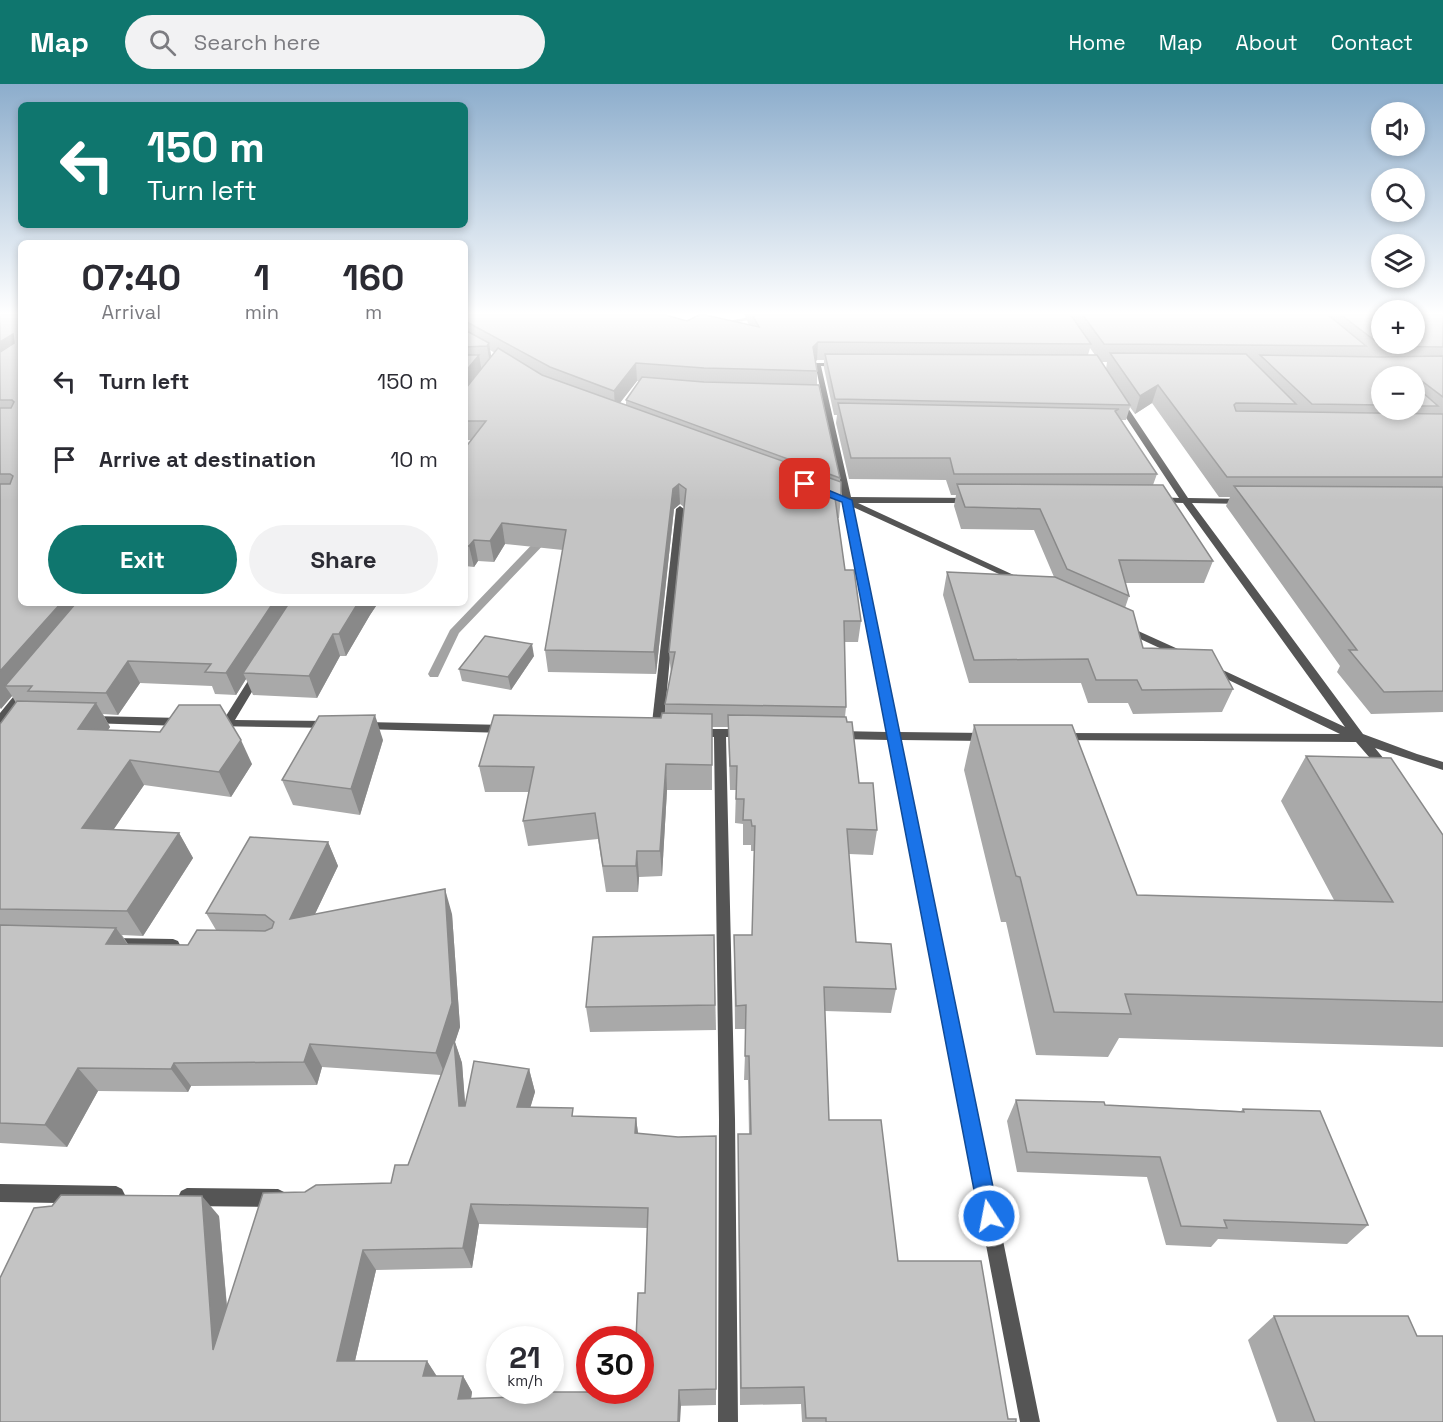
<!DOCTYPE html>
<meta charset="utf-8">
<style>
body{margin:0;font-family:"Space Grotesk",sans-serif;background:#f2f2f3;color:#2b2b33;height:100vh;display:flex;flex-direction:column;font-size:22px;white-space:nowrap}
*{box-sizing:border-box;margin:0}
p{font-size:20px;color:#7c7c81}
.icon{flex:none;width:33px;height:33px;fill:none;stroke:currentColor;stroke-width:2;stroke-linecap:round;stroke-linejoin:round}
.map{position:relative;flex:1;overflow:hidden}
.panel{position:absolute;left:18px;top:156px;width:450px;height:366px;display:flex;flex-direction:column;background:#fff;border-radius:9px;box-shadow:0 3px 9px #0003}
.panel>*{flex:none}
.top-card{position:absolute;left:18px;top:18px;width:450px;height:126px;border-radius:9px;box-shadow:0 3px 9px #0003;background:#0f766e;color:#fff;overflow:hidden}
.fabs{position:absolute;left:1371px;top:18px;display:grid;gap:12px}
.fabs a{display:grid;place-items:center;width:54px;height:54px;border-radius:50%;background:#fff;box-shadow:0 3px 9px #0003;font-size:30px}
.speed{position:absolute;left:486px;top:1242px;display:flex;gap:12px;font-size:30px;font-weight:700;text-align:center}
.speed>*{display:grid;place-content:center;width:78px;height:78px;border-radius:50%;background:#fff;box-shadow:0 3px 9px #0003;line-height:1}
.speed small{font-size:15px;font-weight:400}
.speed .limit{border:9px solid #d22;background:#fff;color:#111}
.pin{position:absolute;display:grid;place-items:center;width:51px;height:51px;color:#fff;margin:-26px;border-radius:12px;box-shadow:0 3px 9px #0006}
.me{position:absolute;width:66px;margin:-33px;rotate:349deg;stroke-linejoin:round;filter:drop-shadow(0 0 4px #0008)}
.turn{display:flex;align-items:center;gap:21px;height:126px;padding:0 30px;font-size:27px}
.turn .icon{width:78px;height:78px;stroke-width:2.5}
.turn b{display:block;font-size:42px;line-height:51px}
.eta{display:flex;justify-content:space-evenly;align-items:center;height:102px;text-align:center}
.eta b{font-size:36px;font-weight:700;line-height:42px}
.button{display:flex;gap:12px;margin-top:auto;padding:12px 30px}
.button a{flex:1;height:69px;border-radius:36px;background:#0f766e;color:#fff;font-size:24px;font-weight:700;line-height:69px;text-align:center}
.button a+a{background:#f2f2f3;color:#2b2b33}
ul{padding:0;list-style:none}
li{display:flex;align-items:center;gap:18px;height:78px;padding:0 30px}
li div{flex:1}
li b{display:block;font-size:22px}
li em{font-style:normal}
header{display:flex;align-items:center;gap:36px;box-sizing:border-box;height:84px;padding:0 30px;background:#0f766e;color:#fff}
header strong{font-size:28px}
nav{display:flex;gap:33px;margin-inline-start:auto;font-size:21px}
.search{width:420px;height:54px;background:#f2f2f3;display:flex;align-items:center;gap:15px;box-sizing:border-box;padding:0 21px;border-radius:33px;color:#7c7c81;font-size:22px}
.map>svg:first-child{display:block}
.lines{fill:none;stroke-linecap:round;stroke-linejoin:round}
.stream{fill:#a3a3a3;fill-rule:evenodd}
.minor{fill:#555;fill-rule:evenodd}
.wall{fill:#a9a9a9;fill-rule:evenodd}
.shaded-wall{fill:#898989}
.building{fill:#c4c4c4;stroke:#898989;stroke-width:1.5;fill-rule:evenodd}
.route{fill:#1a73e8;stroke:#114b97;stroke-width:1.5}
</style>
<header>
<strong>Map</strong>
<div class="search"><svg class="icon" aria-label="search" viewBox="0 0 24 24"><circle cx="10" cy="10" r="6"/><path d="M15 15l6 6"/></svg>Search here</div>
<nav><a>Home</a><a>Map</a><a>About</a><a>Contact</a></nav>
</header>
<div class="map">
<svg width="1443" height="1338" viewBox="0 0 1443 1338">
<rect width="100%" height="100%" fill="#fff"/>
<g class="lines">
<g class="stream">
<polygon points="765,230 782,230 716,242 712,240"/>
<polygon points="547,448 552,451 551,453 459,549 438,593 430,593 428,590 450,546 543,449"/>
</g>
<g class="minor">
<polygon points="815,279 839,279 842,281 839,283 821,282 851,413 972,414 973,416 969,419 858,419 1029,498 1024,501 1021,500 853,423 899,648 986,649 992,653 986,657 901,656 1040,1338 1020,1338 889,656 839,655 833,651 839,647 887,648 843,418 837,414 842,412"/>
<polygon points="1116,315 1122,315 1188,414 1248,415 1248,419 1245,420 1192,419 1363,650 1417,670 1443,678 1443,686 1375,664 1393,686 1387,690 1383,689 1356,658 1057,656 1055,653 1061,649 1340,650 1208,586 1207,584 1208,582 1212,581 1345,643 1183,419 1154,418 1153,416 1157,413 1179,414 1115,317"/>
<polygon points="680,422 684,425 663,648 657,652 651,648 676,425"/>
<polygon points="1125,541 1189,570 1190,572 1185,575 1181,574 1121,546 1120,544"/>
<polygon points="257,588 262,591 235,636 329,637 335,641 333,644 211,642 209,639 211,636 224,635 253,589"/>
<polygon points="26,601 32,605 11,631 24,632 26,635 24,638 0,641 0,629 22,602"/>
<polygon points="92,632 182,634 188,638 182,642 88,639 86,636 88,633"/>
<polygon points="365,638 506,641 512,645 506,649 361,645 359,642 361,639"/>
<polygon points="698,645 743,645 749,649 743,653 726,653 735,1035 738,1338 718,1338 719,1035 714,653 694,652 692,649 694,646"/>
<polygon points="112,854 173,855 178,857 180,861 178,865 173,867 112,866 107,864 105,860 107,856"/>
<polygon points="0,1100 116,1102 122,1105 125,1111 122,1117 116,1120 0,1118"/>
<polygon points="187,1104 278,1105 284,1108 287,1114 284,1120 278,1123 187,1122 181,1119 178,1113 181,1107"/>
</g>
</g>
<g class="wall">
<path d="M 0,230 L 21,230 L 21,519 L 378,519 L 370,531 L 346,572 L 340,572 L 317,614 L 253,611 L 246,595 L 236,611 L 215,610 L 212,602 L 140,599 L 118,631 L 103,630 L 110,643 L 108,646 L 252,680 L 231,713 L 144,701 L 114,745 L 179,749 L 193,774 L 143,852 L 122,851 L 128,860 L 188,861 L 216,846 L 206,829 L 328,758 L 338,782 L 315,830 L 452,830 L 460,943 L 455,958 L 462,979 L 465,1021 L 529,985 L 535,1008 L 530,1023 L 575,1033 L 636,1034 L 638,1050 L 678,1053 L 716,1052 L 716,1321 L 0,1338 L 219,1132 L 227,1222 L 305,1108 L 391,1099 L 408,1081 L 441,991 L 322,983 L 317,1001 L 191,1002 L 188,1008 L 98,1007 L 67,1063 L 0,1059 L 0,640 L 16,619 L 12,612 L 0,625 ZM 479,1140 L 647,1144 L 645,1209 L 633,1308 L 471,1314 L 472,1308 L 463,1292 L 436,1292 L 427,1277 L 355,1277 L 376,1186 L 472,1184 Z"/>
<path d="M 465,230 L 687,237 L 749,241 L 744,230 L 1443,230 L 1443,628 L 1371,630 L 1337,588 L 1340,582 L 1226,422 L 1230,413 L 1219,413 L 1152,319 L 1135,330 L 1130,323 L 1126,336 L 1121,336 L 1157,390 L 1153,401 L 1213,477 L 1204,499 L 1125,499 L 1129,512 L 1125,524 L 1143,564 L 1233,605 L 1222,628 L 1133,630 L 1128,619 L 1088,619 L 1081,599 L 969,599 L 943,511 L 947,488 L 1054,493 L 1034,446 L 961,445 L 954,422 L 956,411 L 951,411 L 946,396 L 849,395 L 836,339 L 837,331 L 834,331 L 824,284 L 824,276 L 817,276 L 816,277 L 817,287 L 817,301 L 840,394 L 841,413 L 839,434 L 838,434 L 845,486 L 861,537 L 858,558 L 844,558 L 846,623 L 845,633 L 859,699 L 877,746 L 873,771 L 849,770 L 856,858 L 896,905 L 891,929 L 825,927 L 829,1036 L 898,1177 L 1008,1335 L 1016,1338 L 802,1338 L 801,1320 L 740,1321 L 738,1050 L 749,1050 L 748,996 L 744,996 L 746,945 L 735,945 L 734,851 L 752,851 L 754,767 L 751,767 L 751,761 L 743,761 L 743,740 L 735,739 L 736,706 L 730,706 L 728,643 L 712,643 L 712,706 L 667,706 L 662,792 L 639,793 L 638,808 L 606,808 L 598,755 L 528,762 L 523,737 L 529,708 L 485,708 L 479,682 L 661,634 L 665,629 L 665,620 L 671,590 L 669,568 L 684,423 L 680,420 L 674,425 L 656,590 L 548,588 L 545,566 L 563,466 L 505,460 L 494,478 L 478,477 L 474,483 L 465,482 L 465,364 L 471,356 L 465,356 ZM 1090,264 L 1095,271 L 1088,271 ZM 490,266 L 495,269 L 491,273 ZM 1101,278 L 1107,278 L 1106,285 ZM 1382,292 L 1414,292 L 1414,326 L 1382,326 ZM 637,297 L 640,297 L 626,316 L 626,321 L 620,319 Z"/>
<polygon points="534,572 511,606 462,597 459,585"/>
<polygon points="974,641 1137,811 1334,816 1281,717 1306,672 1443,751 1443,963 1119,954 1108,973 1036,971 1006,838 1001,838 964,686"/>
<polygon points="383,656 360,731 293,721 282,696"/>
<polygon points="714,851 716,946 590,948 586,923"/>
<polygon points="1016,1016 1105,1021 1241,1027 1243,1025 1368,1141 1347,1160 1218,1155 1211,1163 1166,1161 1147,1093 1017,1088 1007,1037"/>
<polygon points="1274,1232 1417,1252 1443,1338 1277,1338 1248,1256"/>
</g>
<g class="shaded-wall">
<polygon points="13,250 21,267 0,281 0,258"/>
<polygon points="818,258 817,276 812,280 813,263"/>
<polygon points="489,259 492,277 490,280 487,262"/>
<polygon points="479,271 482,288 465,310 465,288"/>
<polygon points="636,279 637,297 615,325 614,307"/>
<polygon points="1158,301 1152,319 1135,330 1140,312"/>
<polygon points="679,400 680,420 674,425 656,590 654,568 673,405"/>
<polygon points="502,439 505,460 494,478 490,457"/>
<polygon points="474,456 478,477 474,483 469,462"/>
<polygon points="61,519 91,519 5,602 12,612 1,625 0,623 0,587"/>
<polygon points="273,519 290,519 243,589 246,595 236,611 226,589"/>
<polygon points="358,519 378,519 370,531 346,572 339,550"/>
<polygon points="333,550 340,572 317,614 309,592"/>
<polygon points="532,560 534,572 511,606 508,593"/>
<polygon points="128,577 140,599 118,631 106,609"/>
<polygon points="96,619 110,643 92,670 78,645"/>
<polygon points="375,631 383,656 360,731 351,705"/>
<polygon points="241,656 252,680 231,713 219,688"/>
<polygon points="130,676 144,701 98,768 82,744"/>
<polygon points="666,680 667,706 662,792 660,767"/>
<polygon points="179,749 193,774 143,852 127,827"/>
<polygon points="328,758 338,782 301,859 290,835"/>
<polygon points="637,767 639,793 638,808 636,782"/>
<polygon points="445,805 452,830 460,943 455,958 462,979 467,1044 436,969"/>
<polygon points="116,844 133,868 106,860"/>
<polygon points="310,960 322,983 317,1001 304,978"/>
<polygon points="174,979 191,1002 188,1008 171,985"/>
<polygon points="78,984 98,1007 67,1063 45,1041"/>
<polygon points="529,985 535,1008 524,1045 517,1023"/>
<polygon points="636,1034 639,1056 635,1049"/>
<polygon points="202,1112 219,1132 232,1283 213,1266"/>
<polygon points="471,1120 479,1140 472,1184 463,1164"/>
<polygon points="363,1166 376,1186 351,1294 337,1277"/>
<polygon points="427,1277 438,1294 423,1292"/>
<polygon points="463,1292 472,1308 469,1330 458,1315"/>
<polygon points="679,1306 681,1322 680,1338 678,1338"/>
</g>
<g class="building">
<polygon points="0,230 21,230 21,519 61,519 0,587 0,400 10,400 13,392 10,390 0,390 0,324 11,324 14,318 12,316 0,316 0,268 14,259 13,250 0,258"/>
<polygon points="465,230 662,230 687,237 701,230 759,243 752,230 1070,230 1091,260 818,258 813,263 817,287 704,284 636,279 614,307 550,283 465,237"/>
<polygon points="1082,230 1327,230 1366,262 1104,260"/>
<polygon points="1340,230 1382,230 1382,260 1414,260 1414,230 1443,230 1443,263 1382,262"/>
<polygon points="465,246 489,259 487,262 465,263"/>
<polygon points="498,264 542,291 841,398 841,413 835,414 845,486 854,486 861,537 844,537 846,623 665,620 675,568 669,568 686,405 679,400 673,405 654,568 545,566 566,446 502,439 490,457 474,456 469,462 465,462 465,364 486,337 465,337 465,304 466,304"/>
<polygon points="1110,269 1246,270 1296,320 1236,319 1234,321 1236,327 1443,330 1443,393 1227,393 1158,301 1140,312"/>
<polygon points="825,270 1097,271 1130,321 835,315"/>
<polygon points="465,271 479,271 465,288"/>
<polygon points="1260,271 1381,273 1443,272 1443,313 1423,298 1422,308 1438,322 1414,322 1414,292 1382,292 1382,321 1312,320"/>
<polygon points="642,293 704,298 819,301 840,394 626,316"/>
<polygon points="838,319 1119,325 1115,327 1157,390 954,390 950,374 851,374"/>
<polygon points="957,400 1163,401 1213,477 1119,476 1129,512 1067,485 1040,425 965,423"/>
<polygon points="1234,402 1443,403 1443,607 1384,608 1349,566 1357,566"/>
<polygon points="947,488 1055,493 1133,527 1143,564 1212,566 1233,605 1142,606 1137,596 1096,596 1088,575 974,576"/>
<polygon points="76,519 273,519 226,589 205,588 211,580 128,577 106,609 28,607 32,602 5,602"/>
<polygon points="289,519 358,519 339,550 333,550 309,592 243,589"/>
<polygon points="485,552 532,560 508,593 459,585"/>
<polygon points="17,617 96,619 78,645 160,648 179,621 220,621 241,656 219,688 130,676 82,744 179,749 127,827 0,825 0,640"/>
<polygon points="662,629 712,630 712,681 666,680 660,767 637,767 636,782 603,782 595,729 523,737 534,683 479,682 494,631 661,634"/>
<polygon points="375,631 351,705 282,696 319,632"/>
<polygon points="728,631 846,633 847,638 852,638 859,699 873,699 877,746 847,745 856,858 891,860 896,905 824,903 829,1036 881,1036 898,1177 981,1177 1008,1335 1016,1335 1016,1338 826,1338 826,1334 806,1334 804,1303 741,1304 738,1050 751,1050 749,972 745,972 746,921 736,922 734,851 752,851 755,742 752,742 751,736 743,736 744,715 736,715 737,682 730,682"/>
<polygon points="974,641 1072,641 1137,811 1393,818 1306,672 1391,674 1443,751 1443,918 1125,910 1131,930 1054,928 1020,793 1016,792"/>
<polygon points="250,753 328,758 290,835 445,805 452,919 436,969 310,960 304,978 174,979 171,985 78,984 45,1041 0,1039 0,841 116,844 106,860 188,861 197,846 265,847 272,844 274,838 265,831 206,829"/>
<polygon points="714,851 715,921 586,923 593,853"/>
<path d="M 454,956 L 459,1022 L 465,1022 L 474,977 L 529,985 L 517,1023 L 573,1024 L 572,1032 L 636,1034 L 635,1049 L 678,1053 L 716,1052 L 716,1305 L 679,1306 L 678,1338 L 0,1338 L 0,1194 L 34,1124 L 52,1122 L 61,1111 L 202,1112 L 213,1266 L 263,1109 L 305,1108 L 316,1101 L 391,1099 L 395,1081 L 408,1081 ZM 471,1120 L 648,1124 L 645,1209 L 638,1209 L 636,1256 L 640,1256 L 640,1306 L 633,1306 L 633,1308 L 546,1308 L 546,1312 L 458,1315 L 463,1292 L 423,1292 L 427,1277 L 337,1277 L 363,1166 L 463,1164 Z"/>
<polygon points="1016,1016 1104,1018 1105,1021 1244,1028 1243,1025 1320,1027 1368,1141 1224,1136 1227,1144 1181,1142 1160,1073 1027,1068"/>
<polygon points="1274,1232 1408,1232 1417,1252 1443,1252 1443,1338 1315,1338"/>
</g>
<linearGradient id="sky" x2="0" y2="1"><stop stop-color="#8cadcc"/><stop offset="0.55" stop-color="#fff"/><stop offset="1" stop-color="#fff" stop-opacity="0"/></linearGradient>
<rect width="1443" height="417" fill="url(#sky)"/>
<polygon class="route" points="802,398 809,398 852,416 999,1132 996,1140 989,1143 982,1140 979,1132 842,418 802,403"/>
</svg>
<div class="fabs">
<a><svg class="icon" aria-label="sound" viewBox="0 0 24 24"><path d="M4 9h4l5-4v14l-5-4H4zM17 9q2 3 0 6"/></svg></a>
<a><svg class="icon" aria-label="search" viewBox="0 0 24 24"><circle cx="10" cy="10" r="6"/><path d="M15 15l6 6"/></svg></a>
<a><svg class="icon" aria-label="layers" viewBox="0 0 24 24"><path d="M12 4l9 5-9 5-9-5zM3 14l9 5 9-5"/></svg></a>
<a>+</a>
<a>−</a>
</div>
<div class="speed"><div>21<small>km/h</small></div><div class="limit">30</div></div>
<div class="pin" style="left:805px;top:400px;background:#d93025"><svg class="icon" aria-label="arrive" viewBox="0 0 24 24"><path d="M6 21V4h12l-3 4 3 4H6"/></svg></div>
<svg class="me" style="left:989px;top:1132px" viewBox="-20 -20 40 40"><circle r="17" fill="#1a73e8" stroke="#fff" stroke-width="3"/><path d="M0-11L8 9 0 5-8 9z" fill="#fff"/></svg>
<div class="top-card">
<div class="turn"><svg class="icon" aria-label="left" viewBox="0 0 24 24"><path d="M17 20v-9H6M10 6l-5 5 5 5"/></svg><div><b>150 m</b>Turn left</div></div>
</div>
<section class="panel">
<div class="eta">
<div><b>07:40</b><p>Arrival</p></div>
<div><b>1</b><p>min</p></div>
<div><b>160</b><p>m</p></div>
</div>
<ul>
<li><svg class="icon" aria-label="left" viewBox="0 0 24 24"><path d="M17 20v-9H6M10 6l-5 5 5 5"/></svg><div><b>Turn left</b></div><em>150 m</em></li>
<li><svg class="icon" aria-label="arrive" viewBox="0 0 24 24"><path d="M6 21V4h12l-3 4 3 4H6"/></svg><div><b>Arrive at destination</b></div><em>10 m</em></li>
</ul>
<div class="button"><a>Exit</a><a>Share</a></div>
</section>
</div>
